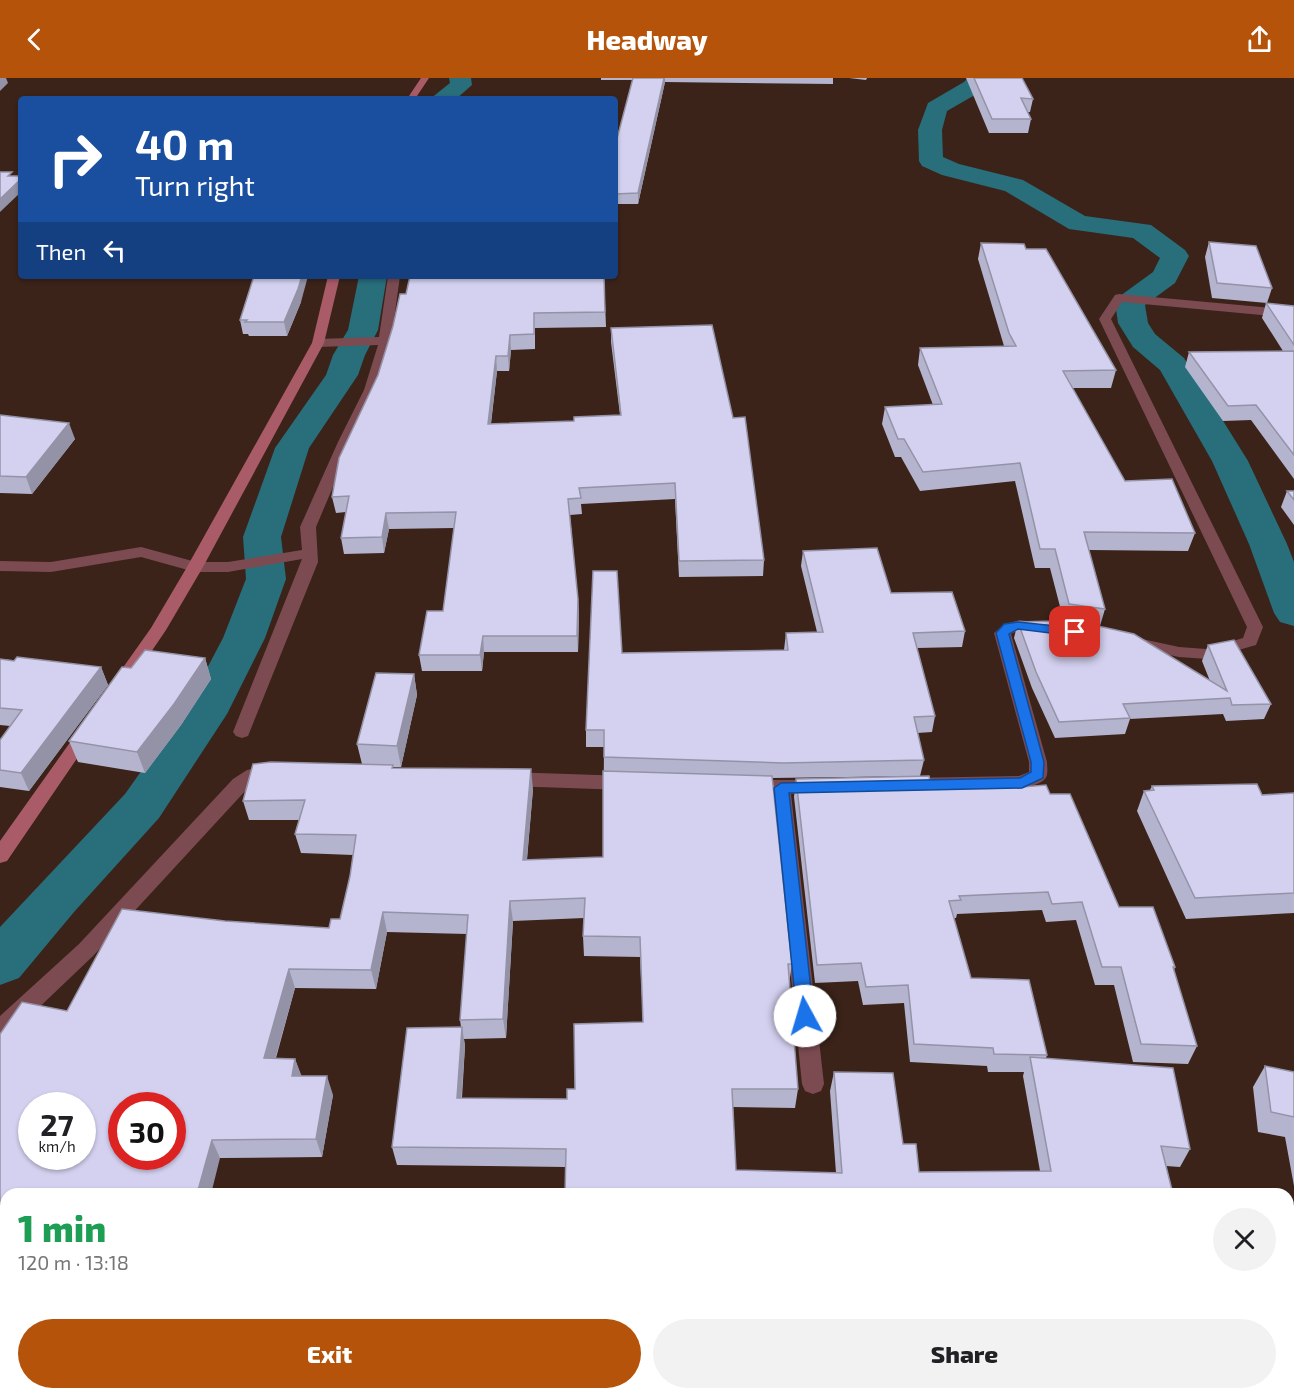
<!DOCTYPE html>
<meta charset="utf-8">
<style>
body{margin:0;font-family:"Exo 2",sans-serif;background:#f2f2f2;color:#202124;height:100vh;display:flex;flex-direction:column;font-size:22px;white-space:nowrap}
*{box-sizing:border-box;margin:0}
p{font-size:20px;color:#757577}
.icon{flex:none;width:33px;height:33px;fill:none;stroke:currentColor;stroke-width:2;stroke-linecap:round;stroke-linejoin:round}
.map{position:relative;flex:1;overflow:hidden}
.side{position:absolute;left:0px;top:1110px;width:1294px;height:212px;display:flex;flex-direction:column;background:#fff;border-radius:18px 18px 0 0;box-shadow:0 2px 4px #0004}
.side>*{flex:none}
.banner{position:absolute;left:18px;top:18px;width:600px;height:183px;border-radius:6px;box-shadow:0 2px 4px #0004;background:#1a4fa0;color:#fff;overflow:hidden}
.speed{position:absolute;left:18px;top:1014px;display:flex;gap:12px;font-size:30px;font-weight:700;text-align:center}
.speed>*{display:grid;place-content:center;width:78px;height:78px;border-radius:50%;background:#fff;box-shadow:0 2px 4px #0004;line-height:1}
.speed small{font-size:15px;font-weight:400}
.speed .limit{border:9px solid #d22;background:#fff;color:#111}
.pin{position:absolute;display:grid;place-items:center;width:51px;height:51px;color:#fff;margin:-26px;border-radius:12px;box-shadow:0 3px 9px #0006}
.me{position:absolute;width:66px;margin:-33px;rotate:354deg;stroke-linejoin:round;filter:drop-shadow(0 0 4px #0008)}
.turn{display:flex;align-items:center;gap:21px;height:126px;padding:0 18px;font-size:27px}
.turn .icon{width:78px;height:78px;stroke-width:2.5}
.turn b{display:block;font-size:42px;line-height:51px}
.then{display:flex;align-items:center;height:57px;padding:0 18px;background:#0003;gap:12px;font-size:22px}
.round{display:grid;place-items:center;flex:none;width:63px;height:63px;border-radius:32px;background:#f2f2f2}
.overview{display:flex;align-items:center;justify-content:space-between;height:102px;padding:0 18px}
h1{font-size:36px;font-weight:800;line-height:45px;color:#1e9e55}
.cta{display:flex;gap:12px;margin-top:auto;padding:12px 18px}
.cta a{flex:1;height:69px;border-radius:36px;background:#b45309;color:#fff;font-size:24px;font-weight:800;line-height:69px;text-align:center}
.cta a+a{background:#f2f2f2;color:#202124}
header{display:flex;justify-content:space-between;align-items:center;height:78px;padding:0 18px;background:#b45309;color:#fff;font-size:27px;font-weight:800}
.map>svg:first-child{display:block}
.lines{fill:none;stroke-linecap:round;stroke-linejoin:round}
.canal{fill:#286e7b;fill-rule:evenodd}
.street{fill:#7c4b52;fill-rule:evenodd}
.secondary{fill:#a95c68;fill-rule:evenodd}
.wall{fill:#b5b4ce;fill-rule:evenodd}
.shaded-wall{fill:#9492a7}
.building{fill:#d3d1ef;stroke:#9492a7;stroke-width:1.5;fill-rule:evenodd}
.route{fill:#1a73e8;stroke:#114b97;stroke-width:1.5}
</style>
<header><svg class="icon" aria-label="back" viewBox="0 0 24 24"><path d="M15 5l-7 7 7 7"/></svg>Headway<svg class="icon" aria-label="share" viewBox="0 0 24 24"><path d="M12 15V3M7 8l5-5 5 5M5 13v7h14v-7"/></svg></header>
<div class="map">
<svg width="1294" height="1321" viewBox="0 0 1294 1321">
<rect width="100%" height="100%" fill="#3b2319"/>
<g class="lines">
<g class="canal">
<polygon points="449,0 471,0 472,7 456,21 430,21 450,5"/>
<polygon points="968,0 990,0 980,14 947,33 942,52 943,79 959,86 1023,102 1085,138 1151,147 1185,172 1189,178 1175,205 1145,227 1148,245 1155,256 1184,280 1248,383 1287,466 1294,484 1294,548 1280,544 1274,535 1249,466 1212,383 1160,292 1133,269 1118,245 1115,224 1120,218 1153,194 1160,180 1133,160 1069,151 1005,113 942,97 922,88 919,83 918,52 928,25 964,4"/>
<polygon points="359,198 387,198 378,252 365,277 358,297 309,370 281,459 286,501 265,560 227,636 159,740 74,834 19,900 0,907 0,849 125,716 186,630 223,560 246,501 243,459 275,370 326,297 333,277 348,252"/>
</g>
<g class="street">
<polygon points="388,198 400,198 391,263 378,312 352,364 316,449 318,484 248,658 242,660 236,658 233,654 302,481 228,494 195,494 141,479 51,494 0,493 0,483 51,484 141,469 196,484 228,484 302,472 300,449 338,364 364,312 378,267 318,269 312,265 318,261 379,259"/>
<polygon points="1119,216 1294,232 1294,240 1122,224 1111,241 1263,549 1256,567 1207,581 1179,579 1127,568 1125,564 1127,560 1133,559 1179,569 1206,571 1243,560 1247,549 1099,241 1115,217"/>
<path d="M 1020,542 L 1046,546 L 1048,550 L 1046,554 C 1034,557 1022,549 1011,556 L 1047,684 C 1047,689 1049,698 1044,702 C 1026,718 935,713 907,714 L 900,712 L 898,707 L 900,702 L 907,700 L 1019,698 L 1029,694 L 1029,684 L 994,555 L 1005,546 Z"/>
<polygon points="270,687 277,689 279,694 277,699 259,703 247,711 93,878 8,959 0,961 0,938 79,866 233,701 247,692"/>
<polygon points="508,694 627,698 634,700 636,705 634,710 627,712 508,708 501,706 499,701 501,696"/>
<polygon points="751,702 819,702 826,704 828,709 826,714 791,716 824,1006 821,1013 813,1016 805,1013 802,1006 772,716 744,714 742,709 744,704"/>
</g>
<g class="secondary">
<polygon points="421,0 429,0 415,21 407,21"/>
<polygon points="328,198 340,198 324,265 203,489 166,552 132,602 120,602 117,598 151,550 187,489 312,265"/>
<polygon points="87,647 93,649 96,653 93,657 7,783 0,785 0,763 81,649"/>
</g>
</g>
<g class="wall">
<polygon points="601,0 833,0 833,6 665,4 638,126 615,126 615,68 633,2 601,2"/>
<polygon points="849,0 867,0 866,2"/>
<polygon points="966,0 1022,0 1033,21 1030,34 1027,34 1031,41 1028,55 989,55"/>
<polygon points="1209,164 1272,210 1267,225 1212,220 1205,179"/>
<polygon points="981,165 1026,171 1116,292 1111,310 1072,310 1125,403 1195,455 1188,473 1089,472 1105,531 1100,548 1210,603 1202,583 1208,567 1271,626 1264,641 1226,643 1223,636 1130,641 1125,656 1055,660 1032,610 1014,560 1018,544 1064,544 1050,490 1035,490 1015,403 920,413 901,379 895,379 882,346 885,329 933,327 918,287 920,270 1004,268 978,181"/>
<polygon points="604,198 606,249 535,250 535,271 511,272 509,293 497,293 491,346 574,343 620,337 611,264 611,250 764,482 763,498 679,499 675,421 581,426 582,436 570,437 578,521 579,537 578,574 484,574 482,593 422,593 419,577 443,533 454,450 389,451 384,475 344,476 341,460 346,434 336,435 332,419 378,297"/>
<polygon points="301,224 287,258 249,258 248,256 243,256 240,242"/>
<polygon points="1266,225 1294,228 1294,401 1251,342 1223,343 1185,289 1189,274 1283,273 1262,240"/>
<polygon points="0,337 75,361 32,416 0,415"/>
<polygon points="1287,413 1294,413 1294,447 1281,429"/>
<path d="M 803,473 L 891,515 L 965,553 L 962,569 L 917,570 L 935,638 L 932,654 L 917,655 L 924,682 L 920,698 L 772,700 L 792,886 L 789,906 L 798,1011 L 795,1030 L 733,1029 L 736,1092 L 836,1095 L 830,1013 L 834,994 L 903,1066 L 919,1094 L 1040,1093 L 1023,998 L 1024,994 L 988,994 L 987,988 L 910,984 L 904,925 L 863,927 L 858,903 L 815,905 L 794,719 L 796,701 L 931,709 L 1009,710 L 1050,716 L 1119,829 L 1175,889 L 1174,892 L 1197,968 L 1188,986 L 1133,984 L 1114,907 L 1095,907 L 1076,842 L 1046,844 L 1042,832 L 957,836 L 956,840 L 954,840 L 971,900 L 1047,977 L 1046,980 L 1190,1071 L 1180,1089 L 1166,1088 L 1173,1116 L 566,1089 L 397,1087 L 392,1069 L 461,949 L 460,942 L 467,856 L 387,854 L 376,911 L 295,910 L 276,980 L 295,981 L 301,998 L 333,1017 L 322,1079 L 220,1080 L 6,1116 L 6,1204 L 0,1215 L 0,956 L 67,933 L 225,843 L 329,850 L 340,841 L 350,798 L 353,777 L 301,775 L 295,756 L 299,742 L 249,742 L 243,723 L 362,686 L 357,666 L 414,596 L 417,617 L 401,689 L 393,689 L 393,690 L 533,711 L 527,782 L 603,779 L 604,669 L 586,669 L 586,652 L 622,575 L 784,572 L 786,555 L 817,554 L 801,488 ZM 584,840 L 583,858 L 584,878 L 640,879 L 643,944 L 575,1011 L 567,1021 L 462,1020 L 465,968 L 464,961 L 506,960 L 513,843 Z"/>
<polygon points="205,580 211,601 181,647 145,695 78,684 69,663 131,590"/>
<polygon points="0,581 101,589 108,607 29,713 0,709 0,662 10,648 0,647"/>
<polygon points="1152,708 1262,717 1294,715 1294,835 1186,841 1137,733 1144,713 1150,712"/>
<polygon points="1265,988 1294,994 1294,1108 1285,1059 1258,1054 1253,1009"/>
<polygon points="1288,1170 1294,1171 1294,1251 1288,1250"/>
<polygon points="55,1316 1025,1316 1026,1321 53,1321"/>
</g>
<g class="shaded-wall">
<polygon points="0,0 6,0 8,5 0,13"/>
<polygon points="664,0 665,0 665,4 638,126 638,115"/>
<polygon points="21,101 21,114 0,134 0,121"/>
<polygon points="302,198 308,198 301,224 287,258 284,244"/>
<polygon points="510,257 511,272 509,293 508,278"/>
<polygon points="496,278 497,293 489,361 488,346"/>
<polygon points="69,345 75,361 32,416 26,399"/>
<polygon points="386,435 389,451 384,475 382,459"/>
<polygon points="578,521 579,537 578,574 577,558"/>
<polygon points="483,558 484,574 482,593 480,577"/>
<polygon points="205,580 211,601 181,647 145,695 137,674"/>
<polygon points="101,589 108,607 29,713 21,695"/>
<polygon points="414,596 417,617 401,689 397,668"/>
<polygon points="531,691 533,711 525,802 523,782"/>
<polygon points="510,823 513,843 506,960 503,941"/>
<polygon points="383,834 387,854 376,911 371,892"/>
<polygon points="289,891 295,910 270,999 264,980"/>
<polygon points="462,949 465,968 460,1039 457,1020"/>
<polygon points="295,981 302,999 292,998"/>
<polygon points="327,998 333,1017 322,1079 316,1061"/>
<polygon points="212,1062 220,1080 211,1116 197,1116"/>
<polygon points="0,1179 6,1187 6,1204 0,1215"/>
</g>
<g class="building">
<polygon points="633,0 664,0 638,115 615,116 615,68"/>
<polygon points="974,0 1022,0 1033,21 1021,20 1031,41 992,41"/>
<polygon points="0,94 12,94 8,98 21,98 21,101 0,121"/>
<polygon points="1209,164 1256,168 1272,210 1217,205"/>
<polygon points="981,165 1024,166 1026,171 1046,171 1116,292 1063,293 1125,403 1172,401 1195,455 1084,454 1105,531 1069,526 1055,471 1040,471 1020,385 923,394 904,361 898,361 885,329 942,326 920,270 1016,268 1009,255"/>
<polygon points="254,198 302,198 298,211 284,244 245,244 247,242 240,242"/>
<polygon points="410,198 604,198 605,234 534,235 534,256 510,257 508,278 496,278 488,346 574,343 574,339 621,337 611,250 712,247 733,340 745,339 764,482 679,483 675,405 579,410 581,420 568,421 578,521 577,558 483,558 480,577 419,577 427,533 443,533 456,434 386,435 382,459 341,460 349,418 332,419 339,380 378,297 393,248 400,216 406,216"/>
<polygon points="1266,225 1294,228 1294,267"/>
<polygon points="1294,273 1294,377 1256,327 1228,328 1189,274"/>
<polygon points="0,337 69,345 26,399 0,398"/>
<polygon points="1287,413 1294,413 1294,422"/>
<polygon points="877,470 891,515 952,514 965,553 913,555 935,638 914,639 924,682 783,685 604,679 604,652 586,652 593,493 617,493 622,575 788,572 786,555 823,554 803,473"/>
<polygon points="1056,543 1098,548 1134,556 1227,613 1208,567 1234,562 1271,626 1232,627 1230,620 1123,626 1130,640 1059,644 1036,594 1018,544"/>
<polygon points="145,572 205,580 174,626 137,674 69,663 122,589 131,590"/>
<polygon points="17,579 101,589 21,695 0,692 0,662 22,632 0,630 0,581 14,583"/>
<polygon points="376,595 414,596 397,668 357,666"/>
<path d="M 271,684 L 393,687 L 392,690 L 531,691 L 523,782 L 603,779 L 603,693 L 772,698 L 792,886 L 788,886 L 798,1011 L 732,1011 L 736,1092 L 842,1095 L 834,994 L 893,995 L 903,1066 L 916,1066 L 919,1094 L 1051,1093 L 1030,979 L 1173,990 L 1190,1071 L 1161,1068 L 1173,1116 L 565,1116 L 566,1071 L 392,1069 L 407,950 L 462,949 L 457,1020 L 567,1021 L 567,1011 L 575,1011 L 574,946 L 643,944 L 640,859 L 583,858 L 585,820 L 510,823 L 503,941 L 460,942 L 468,837 L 383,834 L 371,892 L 289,891 L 264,980 L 295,981 L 292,998 L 327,998 L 316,1061 L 212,1062 L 197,1116 L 6,1116 L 6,1178 L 0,1177 L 0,956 L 22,924 L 67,933 L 122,831 L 225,843 L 329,850 L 331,841 L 340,841 L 350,798 L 356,757 L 295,756 L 305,722 L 243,723 L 253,686 ZM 32,1028 L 82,1028 L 82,1078 L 32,1078 ZM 122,1028 L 172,1028 L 172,1078 L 122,1078 Z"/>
<polygon points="929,698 931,709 1008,706 1009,710 1046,707 1050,716 1070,716 1119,829 1153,829 1175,889 1173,889 1197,968 1141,966 1121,889 1102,889 1082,824 1052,826 1048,814 959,818 961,822 949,823 971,900 1029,902 1047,977 994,976 993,970 914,966 908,907 866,909 861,885 817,887 796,701"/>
<polygon points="1257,706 1262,717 1294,715 1294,815 1195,820 1144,713 1154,712 1152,708"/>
<polygon points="1265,988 1294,994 1294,1039 1271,1034"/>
<polygon points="1288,1170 1294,1171 1294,1230 1288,1229"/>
<polygon points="55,1316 272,1316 271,1321 53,1321"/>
<polygon points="345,1316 1025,1316 1026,1321 344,1321"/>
</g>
<polygon class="route" points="1018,544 1075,550 1081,554 1075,558 1018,551 1009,556 1044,684 1043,700 1022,710 789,715 814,938 811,943 805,945 799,943 797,938 774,710 781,705 1020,700 1031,694 1031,684 996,555 1004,546"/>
</svg>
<div class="speed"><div>27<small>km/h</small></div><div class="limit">30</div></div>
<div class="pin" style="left:1075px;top:554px;background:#d93025"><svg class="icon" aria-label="arrive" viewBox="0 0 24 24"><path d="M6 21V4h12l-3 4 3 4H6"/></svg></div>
<svg class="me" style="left:805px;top:938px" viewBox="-20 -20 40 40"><circle r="19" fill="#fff"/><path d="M0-13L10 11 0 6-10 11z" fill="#1a73e8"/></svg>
<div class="banner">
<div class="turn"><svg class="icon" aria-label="right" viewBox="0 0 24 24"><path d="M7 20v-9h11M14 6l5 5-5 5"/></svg><div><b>40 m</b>Turn right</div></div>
<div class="then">Then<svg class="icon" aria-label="left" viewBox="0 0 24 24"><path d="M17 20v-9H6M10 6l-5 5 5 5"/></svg></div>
</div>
<section class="side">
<div class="overview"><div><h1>1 min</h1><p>120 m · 13:18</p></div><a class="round"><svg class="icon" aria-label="close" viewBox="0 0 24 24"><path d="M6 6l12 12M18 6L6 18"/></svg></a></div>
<div class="cta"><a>Exit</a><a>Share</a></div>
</section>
</div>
